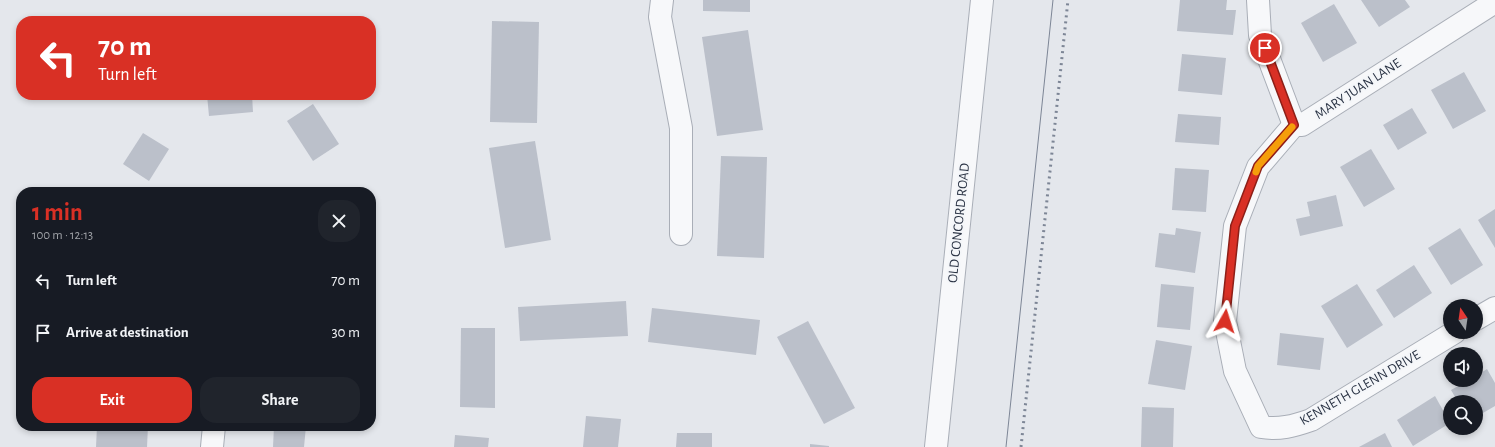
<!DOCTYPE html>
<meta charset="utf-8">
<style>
body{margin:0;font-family:"Alegreya Sans",sans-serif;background:#20242c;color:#f1f3f6;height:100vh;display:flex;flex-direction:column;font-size:15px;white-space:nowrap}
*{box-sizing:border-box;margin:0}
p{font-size:13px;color:#9ea1a6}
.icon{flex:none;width:22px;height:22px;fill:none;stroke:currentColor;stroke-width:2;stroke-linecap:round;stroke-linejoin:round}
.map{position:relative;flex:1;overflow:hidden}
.sheet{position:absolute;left:16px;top:187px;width:360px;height:244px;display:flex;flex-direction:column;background:#171b24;border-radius:16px;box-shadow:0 2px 6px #0003}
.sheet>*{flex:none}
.hud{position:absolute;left:16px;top:16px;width:360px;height:84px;border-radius:16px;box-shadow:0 2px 6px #0003;background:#d93025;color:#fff;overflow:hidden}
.needle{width:26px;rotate:347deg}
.controls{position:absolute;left:1443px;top:299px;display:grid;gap:8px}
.controls a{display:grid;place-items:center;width:40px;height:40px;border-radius:50%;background:#171b24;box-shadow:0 2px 6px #0003;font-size:20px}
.pin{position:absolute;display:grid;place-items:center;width:34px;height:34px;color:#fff;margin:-17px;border:2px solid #fff;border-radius:50%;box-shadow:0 1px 4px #0007}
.me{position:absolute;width:44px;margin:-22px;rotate:6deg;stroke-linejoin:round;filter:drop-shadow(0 0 3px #0008)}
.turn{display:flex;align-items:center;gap:14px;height:84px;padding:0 16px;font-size:18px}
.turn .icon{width:52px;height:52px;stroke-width:2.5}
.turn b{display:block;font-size:28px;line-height:34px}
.round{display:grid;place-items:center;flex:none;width:42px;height:42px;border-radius:16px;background:#20242c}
.head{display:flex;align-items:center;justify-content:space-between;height:68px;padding:0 16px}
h1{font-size:24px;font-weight:700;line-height:30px;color:#d93025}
.action{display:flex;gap:8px;margin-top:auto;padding:8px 16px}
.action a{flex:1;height:46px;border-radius:16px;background:#d93025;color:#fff;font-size:16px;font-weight:700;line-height:46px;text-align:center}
.action a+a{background:#20242c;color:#f1f3f6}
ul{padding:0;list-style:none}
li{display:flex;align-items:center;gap:12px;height:52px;padding:0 16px}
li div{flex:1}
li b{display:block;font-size:15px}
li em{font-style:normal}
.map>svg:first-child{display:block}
.building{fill:#bbc0ca}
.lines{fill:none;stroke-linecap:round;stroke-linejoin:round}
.minor-casing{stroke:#a9aeb7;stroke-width:24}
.minor{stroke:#f7f8fa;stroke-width:22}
.tram{stroke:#7d8696;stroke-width:1}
.rail{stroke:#7d8696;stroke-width:3;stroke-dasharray:2 4;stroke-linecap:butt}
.route-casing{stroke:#8d1f18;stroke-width:10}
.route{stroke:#d93025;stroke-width:7}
.slow{stroke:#f59e0b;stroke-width:7}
.labels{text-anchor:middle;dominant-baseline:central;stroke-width:4;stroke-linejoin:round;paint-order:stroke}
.street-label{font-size:14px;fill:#2b3445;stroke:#f4f6f9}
</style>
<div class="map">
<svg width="1495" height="447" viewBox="0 0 1495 447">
<rect width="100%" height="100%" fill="#e4e7ec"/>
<g class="building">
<polygon points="703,0 750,0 750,12 703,11"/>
<polygon points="1180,0 1227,0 1226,10 1236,10 1233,35 1177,31"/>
<polygon points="1361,0 1405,0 1410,7 1379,27"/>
<polygon points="1334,4 1357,43 1323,62 1301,23"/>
<polygon points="492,21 539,22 537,123 490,122"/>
<polygon points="748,30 763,130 717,136 702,37"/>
<polygon points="1182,54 1226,58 1222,95 1178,91"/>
<polygon points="1464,72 1486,111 1453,129 1431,90"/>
<polygon points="207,95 252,95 253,112 209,116"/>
<polygon points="313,104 339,144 313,161 287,121"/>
<polygon points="1412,108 1427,133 1398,150 1383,125"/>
<polygon points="1178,114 1221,117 1219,145 1175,142"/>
<polygon points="143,133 169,149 149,181 123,164"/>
<polygon points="535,141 551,240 505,248 489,148"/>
<polygon points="1371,149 1395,189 1364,207 1340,167"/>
<polygon points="721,156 767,157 764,258 717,256"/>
<polygon points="1175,168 1209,170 1206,212 1172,210"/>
<polygon points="1336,195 1343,226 1300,236 1296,219 1310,216 1307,202"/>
<polygon points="1495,209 1495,248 1478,220"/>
<polygon points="1176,228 1201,232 1195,273 1155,267 1159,233 1175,235"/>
<polygon points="1460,228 1483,265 1451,285 1428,248"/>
<polygon points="1414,265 1432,293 1394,318 1376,290"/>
<polygon points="1161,284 1194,287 1190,330 1157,327"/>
<polygon points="1357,284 1383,325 1347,348 1321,306"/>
<polygon points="626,301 628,336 520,341 518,307"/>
<polygon points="652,308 760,320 756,355 648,342"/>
<polygon points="808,321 855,408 824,424 777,337"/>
<polygon points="461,328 495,328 495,408 460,407"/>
<polygon points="1280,333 1324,338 1320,370 1277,365"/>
<polygon points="1156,340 1192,346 1185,390 1148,384"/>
<polygon points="1487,369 1495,383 1495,406 1476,417 1476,402 1458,402 1451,390 1469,380 1476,380 1476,376"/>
<polygon points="1435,396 1450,423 1413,446 1397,420"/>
<polygon points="1142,407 1174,408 1173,447 1141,447"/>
<polygon points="586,416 621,419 618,447 583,447"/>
<polygon points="97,426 148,426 147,447 96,447"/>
<polygon points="274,426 306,426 304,447 273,447"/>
<polygon points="677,433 712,433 712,447 676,447"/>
<polygon points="1385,433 1392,447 1359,447"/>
<polygon points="455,435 489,438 488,447 454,447"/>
<polygon points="810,444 829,446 829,447 810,447"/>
</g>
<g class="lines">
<defs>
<g id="minor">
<polyline points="662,0 660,17 681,128 681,234"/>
<polyline points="1258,0 1260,35 1294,125"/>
<polyline points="1476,319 1495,308"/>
<path d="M 1455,332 L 1311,420 C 1294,426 1279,430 1261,427 L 1235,371 L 1225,321 L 1235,226 L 1258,167 L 1294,125 L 1302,125 L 1495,2"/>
<polyline points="212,447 214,426"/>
<polyline points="936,447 982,0"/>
</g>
</defs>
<use href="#minor" class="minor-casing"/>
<use href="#minor" class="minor"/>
<polyline class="tram" points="1006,447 1053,0"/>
<polyline class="rail" points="1021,447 1068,0"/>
</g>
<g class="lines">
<defs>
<polyline id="route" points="1225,321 1235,226 1258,166 1294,125 1265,48"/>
</defs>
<use href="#route" class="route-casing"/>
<use href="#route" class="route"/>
<polyline class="slow" points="1256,172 1258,166 1292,127"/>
</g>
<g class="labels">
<g class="street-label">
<text transform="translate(1358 89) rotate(-33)">MARY JUAN LANE</text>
<text transform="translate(959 223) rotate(-84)">OLD CONCORD ROAD</text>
<text transform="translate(1360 388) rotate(-30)">KENNETH GLENN DRIVE</text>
</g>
</g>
</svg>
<div class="controls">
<a><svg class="needle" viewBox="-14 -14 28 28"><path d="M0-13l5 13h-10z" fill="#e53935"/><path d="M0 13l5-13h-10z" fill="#9ea1a6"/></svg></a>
<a><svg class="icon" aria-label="sound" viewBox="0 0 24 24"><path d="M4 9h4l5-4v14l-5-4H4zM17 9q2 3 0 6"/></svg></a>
<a><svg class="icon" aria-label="search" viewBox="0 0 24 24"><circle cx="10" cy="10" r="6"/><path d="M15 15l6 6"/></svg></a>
</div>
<div class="pin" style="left:1265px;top:48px;background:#d93025"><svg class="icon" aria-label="arrive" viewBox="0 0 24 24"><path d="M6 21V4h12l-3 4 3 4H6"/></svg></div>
<svg class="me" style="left:1225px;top:321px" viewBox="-20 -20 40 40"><path d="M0-17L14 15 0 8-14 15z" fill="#d93025" stroke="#fff" stroke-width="4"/></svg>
<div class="hud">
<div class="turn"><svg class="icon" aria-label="left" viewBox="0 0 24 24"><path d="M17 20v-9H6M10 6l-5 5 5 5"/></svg><div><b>70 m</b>Turn left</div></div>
</div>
<section class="sheet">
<div class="head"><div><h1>1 min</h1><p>100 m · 12:13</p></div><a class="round"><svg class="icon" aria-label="close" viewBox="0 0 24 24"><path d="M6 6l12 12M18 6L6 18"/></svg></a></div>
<ul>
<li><svg class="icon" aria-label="left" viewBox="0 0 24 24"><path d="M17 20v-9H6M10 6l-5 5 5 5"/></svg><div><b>Turn left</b></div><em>70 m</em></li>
<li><svg class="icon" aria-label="arrive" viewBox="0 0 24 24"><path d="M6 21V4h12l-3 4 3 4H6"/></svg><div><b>Arrive at destination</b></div><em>30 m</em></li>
</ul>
<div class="action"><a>Exit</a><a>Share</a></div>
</section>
</div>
